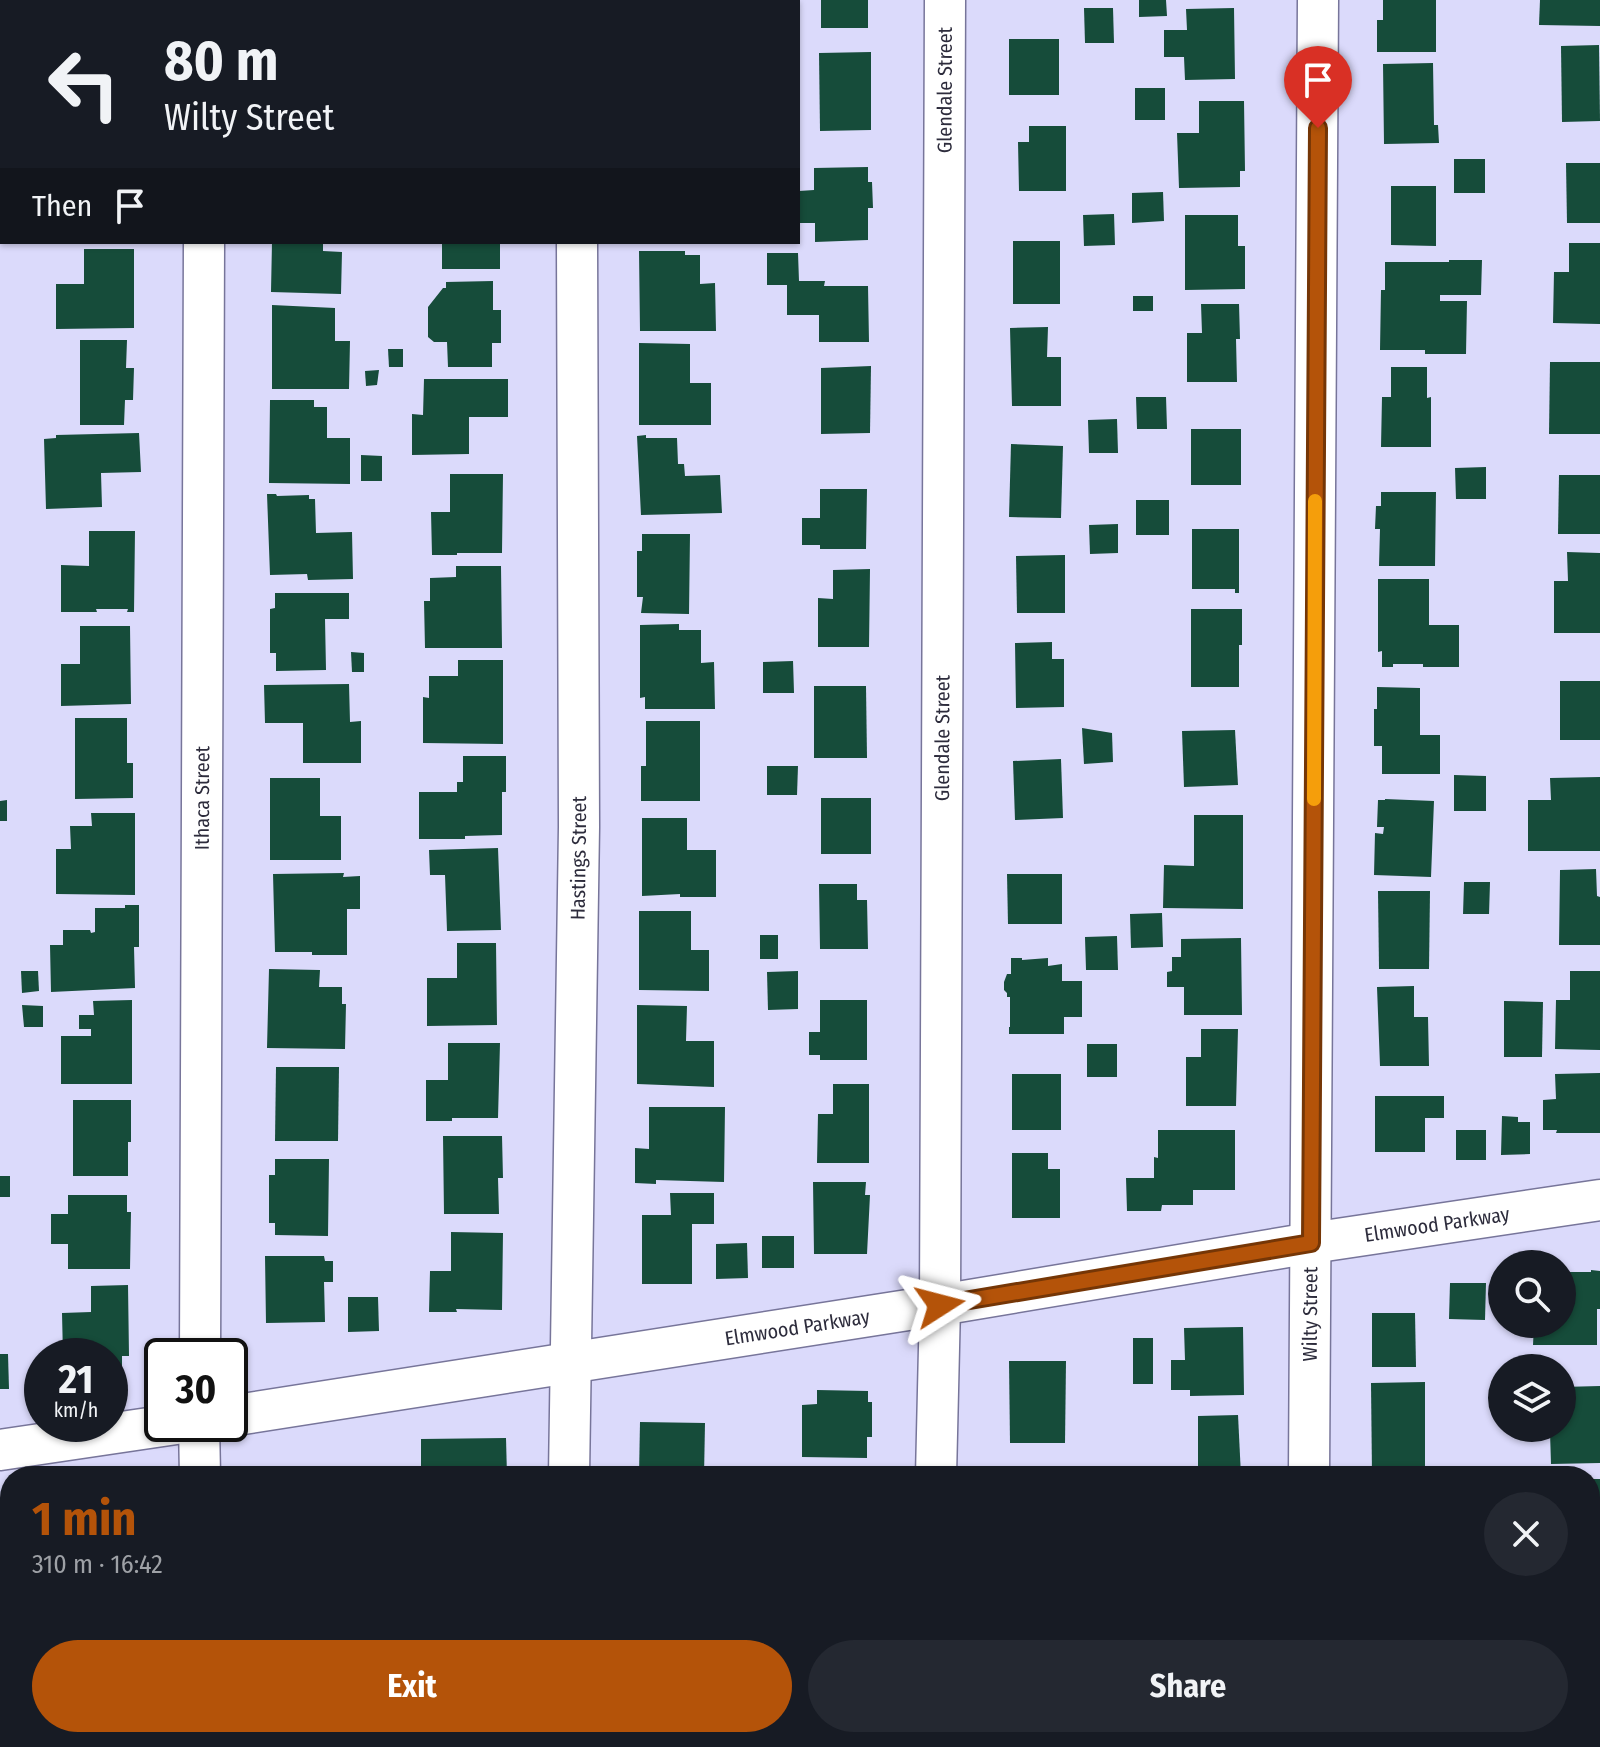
<!DOCTYPE html>
<meta charset="utf-8">
<style>
body{margin:0;font-family:"Fira Sans Condensed",sans-serif;background:#242831;color:#f1f3f6;height:100vh;display:flex;flex-direction:column;font-size:30px;white-space:nowrap}
*{box-sizing:border-box;margin:0}
p{font-size:26px;color:#9ea1a6}
.icon{flex:none;width:44px;height:44px;fill:none;stroke:currentColor;stroke-width:2;stroke-linecap:round;stroke-linejoin:round}
.map{position:relative;flex:1;overflow:hidden}
.side{position:absolute;left:0px;top:1466px;width:1600px;height:282px;display:flex;flex-direction:column;background:#171b24;border-radius:32px 32px 0 0;box-shadow:0 2px 6px #0004}
.side>*{flex:none}
.banner{position:absolute;left:0px;top:0px;width:800px;height:244px;box-shadow:0 2px 6px #0004;background:#171b24;color:#f1f3f6;overflow:hidden}
.tools{position:absolute;left:1488px;top:1250px;display:grid;gap:16px}
.tools a{display:grid;place-items:center;width:88px;height:88px;border-radius:50%;background:#171b24;box-shadow:0 2px 6px #0004;font-size:40px}
.speed{position:absolute;left:24px;top:1338px;display:flex;gap:16px;font-size:40px;font-weight:700;text-align:center}
.speed>*{display:grid;place-content:center;width:104px;height:104px;border-radius:50%;background:#171b24;box-shadow:0 2px 6px #0004;line-height:1}
.speed small{font-size:20px;font-weight:400}
.speed .limit{border:4px solid #111;border-radius:12px;background:#fff;color:#111}
.pin{position:absolute;display:grid;place-items:center;width:68px;height:68px;color:#fff;margin:-82px -34px;border-radius:50% 50% 50% 0;rotate:-45deg;box-shadow:0 0 8px #0007}
.pin .icon{rotate:45deg}
.me{position:absolute;width:88px;margin:-44px;rotate:81deg;stroke-linejoin:round;filter:drop-shadow(0 0 6px #0008)}
.turn{display:flex;align-items:center;gap:28px;height:168px;padding:0 32px;font-size:36px}
.turn .icon{width:104px;height:104px;stroke-width:2.5}
.turn b{display:block;font-size:56px;line-height:68px}
.then{display:flex;align-items:center;height:76px;padding:0 32px;background:#0003;gap:16px;font-size:30px}
.round{display:grid;place-items:center;flex:none;width:84px;height:84px;border-radius:42px;background:#242831}
.head{display:flex;align-items:center;justify-content:space-between;height:136px;padding:0 32px}
h1{font-size:48px;font-weight:700;line-height:60px;color:#b45309}
.button{display:flex;gap:16px;margin-top:auto;padding:16px 32px}
.button a{flex:1;height:92px;border-radius:48px;background:#b45309;color:#fff;font-size:32px;font-weight:700;line-height:92px;text-align:center}
.button a+a{background:#242831;color:#f1f3f6}
.map>svg:first-child{display:block}
.building{fill:#164c3a}
.lines{fill:none;stroke-linecap:round;stroke-linejoin:round}
.minor-casing{stroke:#77759a;stroke-width:43}
.minor{stroke:#fff;stroke-width:40}
.route-casing{stroke:#753606;stroke-width:20}
.route{stroke:#b45309;stroke-width:14}
.slow{stroke:#f59e0b;stroke-width:14}
.labels{text-anchor:middle;dominant-baseline:central;stroke-width:8;stroke-linejoin:round;paint-order:stroke}
.street-label{font-size:20px;fill:#2d2c3c;stroke:#fff}
</style>
<div class="map">
<svg width="1600" height="1747" viewBox="0 0 1600 1747">
<rect width="100%" height="100%" fill="#dbdafb"/>
<g class="building">
<rect x="821" y="0" width="47" height="28"/>
<polygon points="1139,0 1166,0 1167,16 1139,17"/>
<polygon points="1383,0 1436,0 1436,52 1377,52 1377,20 1383,20"/>
<polygon points="1540,0 1600,0 1600,26 1539,25"/>
<polygon points="1084,8 1113,8 1114,43 1085,43"/>
<polygon points="1234,8 1235,79 1185,80 1184,57 1164,57 1164,30 1187,30 1186,9"/>
<rect x="1009" y="39" width="50" height="56"/>
<polygon points="1599,45 1600,121 1562,122 1561,46"/>
<polygon points="871,52 871,130 820,131 819,53"/>
<polygon points="1433,63 1434,125 1438,125 1439,143 1384,144 1383,64"/>
<rect x="1135" y="88" width="30" height="32"/>
<polygon points="1199,101 1244,101 1245,171 1240,171 1240,187 1179,188 1177,133 1199,133"/>
<polygon points="1029,126 1066,126 1066,191 1019,191 1018,142 1029,142"/>
<rect x="1454" y="159" width="31" height="34"/>
<polygon points="1566,163 1600,163 1600,223 1567,223"/>
<polygon points="868,167 868,182 872,182 873,208 868,208 868,240 815,242 815,223 800,223 799,191 814,190 814,168"/>
<polygon points="1391,186 1436,186 1436,246 1391,245"/>
<polygon points="1163,192 1164,221 1132,223 1132,193"/>
<polygon points="1114,214 1115,245 1084,246 1083,215"/>
<polygon points="1185,215 1238,215 1238,246 1245,246 1245,289 1185,290"/>
<rect x="1013" y="241" width="47" height="63"/>
<polygon points="272,242 323,242 323,251 342,252 341,294 271,292"/>
<rect x="442" y="242" width="58" height="27"/>
<polygon points="1569,243 1600,243 1600,324 1553,323 1554,272 1569,272"/>
<polygon points="84,249 134,249 134,328 56,329 56,284 84,284"/>
<polygon points="639,251 685,251 685,255 700,255 700,284 715,283 716,331 640,331"/>
<polygon points="767,253 798,253 799,281 825,281 824,286 868,286 869,342 819,342 819,315 787,315 787,285 767,285"/>
<polygon points="1449,260 1482,260 1481,295 1440,295 1440,301 1467,301 1466,354 1425,354 1425,350 1380,350 1381,290 1385,290 1385,262 1449,262"/>
<polygon points="493,281 493,310 501,310 501,343 492,343 492,367 448,367 447,342 434,342 428,337 428,307 443,288 446,288 446,282"/>
<rect x="1133" y="296" width="20" height="15"/>
<polygon points="1201,304 1239,304 1240,339 1236,339 1237,382 1187,382 1187,333 1202,333"/>
<polygon points="272,305 335,308 335,341 350,341 349,389 272,389"/>
<polygon points="1048,327 1047,357 1061,357 1061,406 1012,406 1010,328"/>
<polygon points="80,340 127,340 126,368 134,368 133,400 125,400 124,425 80,425"/>
<polygon points="639,343 690,344 690,383 711,383 711,425 639,425"/>
<polygon points="388,349 403,349 403,367 389,367"/>
<polygon points="1550,362 1600,362 1600,434 1549,434"/>
<polygon points="871,366 870,433 821,434 821,368"/>
<polygon points="1391,367 1427,367 1427,398 1431,397 1431,447 1381,447 1382,397 1391,397"/>
<polygon points="379,370 377,385 366,386 365,371"/>
<polygon points="424,379 508,379 508,417 469,417 469,454 412,455 412,414 423,415"/>
<polygon points="1136,397 1166,397 1167,429 1137,429"/>
<polygon points="270,400 314,400 314,407 327,407 327,438 350,438 350,484 269,483"/>
<polygon points="1117,419 1118,453 1089,453 1088,420"/>
<rect x="1191" y="429" width="50" height="56"/>
<polygon points="139,433 141,472 101,473 102,507 46,509 44,439 56,438 56,435"/>
<polygon points="646,435 646,438 677,438 678,464 684,464 685,476 720,475 722,513 641,515 637,436"/>
<polygon points="1011,444 1063,446 1061,518 1009,517"/>
<polygon points="361,455 382,456 382,481 361,481"/>
<polygon points="1486,467 1486,499 1456,499 1455,468"/>
<polygon points="450,474 503,474 502,553 457,553 457,555 432,555 431,512 450,512"/>
<polygon points="1559,475 1600,475 1600,534 1558,534"/>
<polygon points="820,489 867,489 866,549 820,549 820,545 802,545 802,518 820,518"/>
<polygon points="1381,492 1436,492 1435,566 1379,566 1380,529 1375,529 1376,506 1381,506"/>
<polygon points="267,494 276,494 277,496 309,495 309,499 315,499 316,533 352,532 353,579 308,580 307,574 270,575"/>
<rect x="1136" y="500" width="33" height="35"/>
<polygon points="1118,524 1118,553 1090,554 1089,525"/>
<polygon points="1192,529 1239,529 1239,593 1235,593 1235,589 1192,589"/>
<polygon points="89,531 135,531 134,612 127,612 128,609 96,609 97,612 61,612 61,565 89,566"/>
<polygon points="642,534 690,534 689,614 641,613 643,597 637,597 637,551 642,551"/>
<polygon points="1567,552 1600,553 1600,633 1554,633 1554,581 1568,581"/>
<polygon points="1065,555 1065,613 1017,613 1016,556"/>
<polygon points="456,566 501,566 502,648 425,648 424,601 430,601 430,578 456,577"/>
<polygon points="870,569 869,647 818,647 818,598 833,599 833,570"/>
<polygon points="1378,579 1429,579 1429,625 1459,625 1459,667 1423,667 1423,664 1393,664 1393,667 1382,667 1382,651 1378,652"/>
<polygon points="275,593 349,593 349,619 325,619 326,670 276,671 276,653 270,653 270,609 275,608"/>
<polygon points="1191,609 1242,609 1242,645 1239,645 1239,687 1191,687"/>
<polygon points="679,624 679,630 701,630 701,663 714,662 715,709 645,709 645,697 640,698 640,625"/>
<polygon points="80,626 130,626 131,704 61,706 61,664 80,664"/>
<polygon points="1052,642 1052,659 1064,659 1064,707 1016,708 1015,643"/>
<polygon points="351,652 364,653 364,672 352,672"/>
<polygon points="458,660 503,660 503,744 423,743 423,697 429,698 429,676 458,676"/>
<polygon points="793,661 794,693 763,693 763,662"/>
<rect x="1560" y="681" width="40" height="59"/>
<polygon points="349,684 350,722 361,721 361,763 303,763 303,723 265,723 264,685"/>
<polygon points="814,686 866,686 867,758 814,758"/>
<polygon points="1377,687 1420,688 1420,735 1440,735 1440,774 1382,774 1382,746 1374,746 1374,709 1377,709"/>
<polygon points="75,718 127,718 127,763 133,763 133,798 75,799"/>
<polygon points="646,721 700,721 700,801 641,801 641,766 646,766"/>
<polygon points="1082,728 1112,733 1113,762 1084,764"/>
<polygon points="1235,730 1238,785 1184,787 1182,731"/>
<polygon points="463,756 506,756 506,792 502,792 502,835 465,836 465,839 419,839 419,792 457,792 457,782 463,782"/>
<polygon points="1061,759 1063,818 1015,820 1013,761"/>
<polygon points="767,766 798,766 797,795 767,795"/>
<polygon points="1454,775 1486,776 1486,811 1454,811"/>
<polygon points="1600,777 1600,851 1528,851 1528,800 1551,800 1550,778"/>
<polygon points="270,778 320,778 320,816 341,816 341,860 270,860"/>
<rect x="821" y="798" width="50" height="56"/>
<polygon points="1385,799 1434,801 1431,877 1374,875 1375,833 1383,834 1384,827 1377,827 1378,800 1385,800"/>
<polygon points="7,800 7,821 0,821 0,801"/>
<polygon points="91,813 135,813 135,895 56,894 56,849 71,849 70,826 92,826"/>
<polygon points="1194,815 1243,815 1243,909 1163,908 1164,865 1194,866"/>
<polygon points="642,818 687,818 687,850 716,850 716,897 680,897 680,894 642,896"/>
<polygon points="498,848 501,930 447,931 445,875 430,875 429,850"/>
<polygon points="1596,869 1597,896 1600,897 1600,945 1559,945 1560,870"/>
<polygon points="344,873 343,877 360,876 360,909 347,909 347,955 312,955 312,952 275,952 273,874"/>
<polygon points="1007,874 1062,874 1062,924 1008,924"/>
<polygon points="1464,882 1490,882 1489,914 1463,914"/>
<polygon points="819,884 857,884 857,900 867,900 868,949 820,949"/>
<polygon points="1378,891 1430,891 1429,969 1379,969"/>
<polygon points="125,905 139,905 139,947 134,947 135,988 51,992 50,945 63,945 63,930 90,930 91,933 95,932 95,908 125,908"/>
<polygon points="639,911 691,911 691,950 709,950 709,991 639,990"/>
<polygon points="1162,913 1163,947 1131,948 1130,914"/>
<rect x="760" y="935" width="18" height="24"/>
<polygon points="1117,936 1118,970 1086,970 1085,937"/>
<polygon points="1241,938 1242,1015 1184,1015 1184,987 1167,987 1167,972 1172,971 1172,957 1181,957 1181,939"/>
<polygon points="457,943 496,943 497,1025 427,1026 427,978 457,978"/>
<polygon points="1011,958 1022,958 1022,960 1048,958 1048,966 1062,964 1062,981 1082,981 1082,1017 1064,1017 1064,1034 1009,1034 1009,1027 1010,1027 1010,997 1007,997 1007,993 1004,990 1004,982 1007,974 1011,974"/>
<polygon points="269,969 320,970 319,987 342,987 342,1004 346,1004 345,1049 267,1048"/>
<polygon points="21,971 38,971 39,991 22,993"/>
<polygon points="798,971 798,1009 768,1010 767,972"/>
<polygon points="1570,971 1600,971 1600,1050 1555,1049 1556,1000 1570,1000"/>
<polygon points="1414,986 1414,1017 1428,1017 1429,1066 1380,1066 1377,987"/>
<polygon points="132,1000 132,1084 61,1084 61,1036 91,1036 91,1029 79,1029 79,1015 94,1015 93,1001"/>
<polygon points="820,1000 867,1000 867,1060 820,1060 820,1055 809,1055 809,1032 820,1032"/>
<polygon points="1504,1001 1543,1002 1542,1057 1504,1057"/>
<polygon points="22,1005 43,1006 43,1027 24,1027"/>
<polygon points="637,1005 687,1006 686,1041 714,1041 714,1087 637,1084"/>
<polygon points="1201,1029 1238,1029 1236,1106 1186,1106 1186,1057 1201,1057"/>
<polygon points="448,1043 500,1043 498,1118 452,1118 452,1121 426,1121 426,1080 448,1080"/>
<rect x="1087" y="1044" width="30" height="33"/>
<polygon points="276,1067 339,1067 338,1141 275,1141"/>
<polygon points="1600,1073 1600,1133 1556,1133 1557,1130 1543,1130 1543,1100 1556,1099 1555,1074"/>
<rect x="1012" y="1074" width="49" height="56"/>
<polygon points="833,1084 869,1084 869,1163 817,1163 818,1114 833,1114"/>
<polygon points="1375,1096 1444,1096 1444,1118 1425,1118 1425,1152 1375,1152"/>
<polygon points="73,1100 131,1100 131,1142 128,1142 128,1176 73,1176"/>
<polygon points="649,1107 725,1107 724,1182 656,1180 656,1184 635,1183 635,1148 649,1149"/>
<polygon points="1502,1116 1518,1117 1518,1122 1530,1122 1530,1154 1501,1155"/>
<polygon points="1158,1130 1235,1130 1235,1190 1193,1190 1193,1205 1162,1205 1161,1211 1127,1211 1126,1178 1154,1178 1154,1157 1158,1158"/>
<rect x="1456" y="1130" width="30" height="30"/>
<polygon points="443,1136 502,1136 503,1178 498,1178 499,1214 444,1214"/>
<polygon points="1012,1153 1048,1153 1048,1169 1060,1169 1060,1218 1012,1218"/>
<polygon points="275,1159 329,1159 328,1236 275,1235 275,1223 269,1223 269,1175 275,1175"/>
<rect x="0" y="1176" width="10" height="21"/>
<polygon points="813,1182 866,1182 865,1195 870,1195 867,1254 814,1254"/>
<polygon points="670,1193 714,1193 714,1224 692,1224 692,1284 642,1284 642,1215 671,1215"/>
<polygon points="68,1195 127,1195 127,1212 131,1212 130,1269 68,1269 68,1244 51,1244 51,1214 68,1214"/>
<polygon points="451,1232 503,1233 502,1310 456,1309 457,1312 429,1312 430,1271 451,1271"/>
<rect x="762" y="1236" width="32" height="32"/>
<polygon points="747,1243 748,1278 716,1279 716,1244"/>
<polygon points="265,1256 324,1256 325,1261 333,1261 333,1282 324,1282 325,1322 266,1323"/>
<polygon points="1591,1270 1600,1271 1600,1309 1597,1309 1597,1345 1533,1345 1534,1324 1562,1324 1562,1272 1591,1272"/>
<polygon points="1450,1283 1486,1283 1485,1320 1449,1319"/>
<polygon points="128,1285 129,1356 122,1356 122,1371 110,1372 110,1356 63,1356 62,1313 91,1312 91,1286"/>
<polygon points="348,1297 378,1297 379,1331 348,1332"/>
<polygon points="1372,1313 1415,1313 1416,1367 1372,1367"/>
<polygon points="1243,1327 1244,1395 1190,1396 1190,1390 1171,1390 1171,1360 1185,1360 1184,1328"/>
<rect x="1133" y="1338" width="20" height="46"/>
<polygon points="0,1354 8,1354 9,1389 0,1389"/>
<polygon points="1009,1361 1066,1361 1065,1443 1010,1443"/>
<polygon points="1425,1382 1425,1474 1372,1475 1371,1383"/>
<polygon points="1600,1386 1600,1463 1551,1464 1550,1432 1555,1432 1555,1428 1562,1428 1562,1387"/>
<polygon points="817,1390 868,1391 868,1402 872,1402 872,1437 867,1437 867,1458 802,1457 802,1405 817,1404"/>
<polygon points="1238,1415 1241,1476 1198,1476 1198,1416"/>
<polygon points="640,1422 705,1423 704,1476 639,1476"/>
<polygon points="506,1438 507,1476 421,1476 421,1439"/>
<polygon points="853,1466 853,1476 806,1476 805,1467"/>
<rect x="1000" y="1466" width="59" height="10"/>
<rect x="265" y="1471" width="59" height="5"/>
<rect x="1590" y="1479" width="10" height="80"/>
<polygon points="1590,1583 1600,1583 1600,1616 1595,1616 1595,1624 1599,1624 1600,1629 1600,1668 1590,1667"/>
<polygon points="1600,1704 1599,1747 1548,1747 1548,1738 1590,1738 1590,1705"/>
<polygon points="78,1738 136,1738 136,1747 79,1747"/>
<rect x="632" y="1738" width="58" height="9"/>
<rect x="1005" y="1738" width="85" height="9"/>
<polygon points="1175,1738 1242,1738 1242,1745 1236,1745 1236,1747 1176,1747"/>
<polygon points="1369,1738 1413,1738 1412,1747 1369,1747"/>
</g>
<g class="lines">
<defs>
<g id="minor">
<polyline points="576,0 576,2"/>
<polyline points="205,2 205,0"/>
<path id="s1" d="M 200,1356 L 204,242"/>
<path id="s2" d="M 230,1416 L 940,1305 L 1311,1243 L 1600,1200"/>
<polyline points="199,1424 200,1476"/>
<polyline points="0,1450 176,1424"/>
<path id="s3" d="M 569,1476 L 579,827 L 577,242"/>
<path id="s4" d="M 936,1476 L 940,1305 L 945,0"/>
<path id="s5" d="M 1309,1476 L 1318,0"/>
<polyline points="201,1738 201,1747"/>
<polyline points="567,1747 567,1738"/>
<polyline points="930,1747 931,1738"/>
<polyline points="1307,1747 1307,1738"/>
</g>
</defs>
<use href="#minor" class="minor-casing"/>
<use href="#minor" class="minor"/>
</g>
<g class="lines">
<defs>
<polyline id="route" points="940,1305 1311,1243 1318,128"/>
</defs>
<use href="#route" class="route-casing"/>
<use href="#route" class="route"/>
<polyline class="slow" points="1314,799 1315,501"/>
</g>
<g class="labels">
<g class="street-label">
<text stroke="none"><textPath href="#s4" startOffset="1386">Glendale Street</textPath></text>
<text stroke="none"><textPath href="#s4" startOffset="738">Glendale Street</textPath></text>
<text stroke="none"><textPath href="#s1" startOffset="558">Ithaca Street</textPath></text>
<text stroke="none"><textPath href="#s3" startOffset="618">Hastings Street</textPath></text>
<text stroke="none"><textPath href="#s2" startOffset="1222">Elmwood Parkway</textPath></text>
<text stroke="none"><textPath href="#s5" startOffset="162">Wilty Street</textPath></text>
<text stroke="none"><textPath href="#s2" startOffset="574">Elmwood Parkway</textPath></text>
</g>
</g>
</svg>
<div class="tools">
<a><svg class="icon" aria-label="search" viewBox="0 0 24 24"><circle cx="10" cy="10" r="6"/><path d="M15 15l6 6"/></svg></a>
<a><svg class="icon" aria-label="layers" viewBox="0 0 24 24"><path d="M12 4l9 5-9 5-9-5zM3 14l9 5 9-5"/></svg></a>
</div>
<div class="speed"><div>21<small>km/h</small></div><div class="limit">30</div></div>
<div class="pin" style="left:1318px;top:128px;background:#d93025"><svg class="icon" aria-label="arrive" viewBox="0 0 24 24"><path d="M6 21V4h12l-3 4 3 4H6"/></svg></div>
<svg class="me" style="left:940px;top:1305px" viewBox="-20 -20 40 40"><path d="M0-17L14 15 0 8-14 15z" fill="#b45309" stroke="#fff" stroke-width="4"/></svg>
<div class="banner">
<div class="turn"><svg class="icon" aria-label="left" viewBox="0 0 24 24"><path d="M17 20v-9H6M10 6l-5 5 5 5"/></svg><div><b>80 m</b>Wilty Street</div></div>
<div class="then">Then<svg class="icon" aria-label="arrive" viewBox="0 0 24 24"><path d="M6 21V4h12l-3 4 3 4H6"/></svg></div>
</div>
<section class="side">
<div class="head"><div><h1>1 min</h1><p>310 m · 16:42</p></div><a class="round"><svg class="icon" aria-label="close" viewBox="0 0 24 24"><path d="M6 6l12 12M18 6L6 18"/></svg></a></div>
<div class="button"><a>Exit</a><a>Share</a></div>
</section>
</div>
